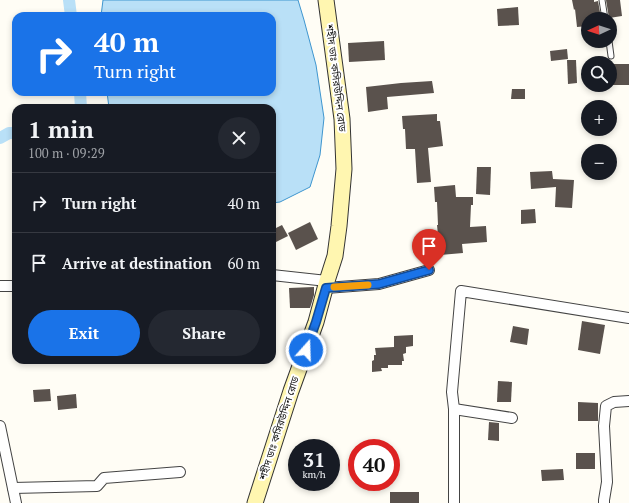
<!DOCTYPE html>
<meta charset="utf-8">
<style>
body{margin:0;font-family:"PT Serif","Noto Sans Bengali",serif;background:#242831;color:#f1f3f6;height:100vh;display:flex;flex-direction:column;font-size:15px;white-space:nowrap}
*{box-sizing:border-box;margin:0}
p{font-size:13px;color:#9ea1a6}
.icon{flex:none;width:22px;height:22px;fill:none;stroke:currentColor;stroke-width:2;stroke-linecap:round;stroke-linejoin:round}
.map{position:relative;flex:1;overflow:hidden}
.sheet{position:absolute;left:12px;top:104px;width:264px;height:260px;display:flex;flex-direction:column;background:#171b24;border-radius:12px;box-shadow:0 2px 6px #0003}
.sheet>*{flex:none}
.guide{position:absolute;left:12px;top:12px;width:264px;height:84px;border-radius:12px;box-shadow:0 2px 6px #0003;background:#1a73e8;color:#fff;overflow:hidden}
.needle{width:26px;rotate:266deg}
.tools{position:absolute;left:581px;top:12px;display:grid;gap:8px}
.tools a{display:grid;place-items:center;width:36px;height:36px;border-radius:50%;background:#171b24;box-shadow:0 2px 6px #0003;font-size:20px}
.speed{position:absolute;left:288px;top:439px;display:flex;gap:8px;font-size:20px;font-weight:700;text-align:center}
.speed>*{display:grid;place-content:center;width:52px;height:52px;border-radius:50%;background:#171b24;box-shadow:0 2px 6px #0003;line-height:1}
.speed small{font-size:10px;font-weight:400}
.speed .limit{border:6px solid #d22;background:#fff;color:#111}
.pin{position:absolute;display:grid;place-items:center;width:34px;height:34px;color:#fff;margin:-41px -17px;border-radius:50% 50% 50% 0;rotate:-45deg;box-shadow:0 0 4px #0007}
.pin .icon{rotate:45deg}
.me{position:absolute;width:44px;margin:-22px;rotate:20deg;stroke-linejoin:round;filter:drop-shadow(0 0 3px #0008)}
.turn{display:flex;align-items:center;gap:14px;height:84px;padding:0 16px;font-size:18px}
.turn .icon{width:52px;height:52px;stroke-width:2.5}
.turn b{display:block;font-size:28px;line-height:34px}
.round{display:grid;place-items:center;flex:none;width:42px;height:42px;border-radius:21px;background:#242831}
.summary{display:flex;align-items:center;justify-content:space-between;height:68px;padding:0 16px}
h1{font-size:24px;font-weight:600;line-height:30px}
.cta{display:flex;gap:8px;margin-top:auto;padding:8px 16px}
.cta a{flex:1;height:46px;border-radius:24px;background:#1a73e8;color:#fff;font-size:16px;font-weight:600;line-height:46px;text-align:center}
.cta a+a{background:#242831;color:#f1f3f6}
ul{padding:0;list-style:none}
li{display:flex;align-items:center;gap:12px;height:60px;padding:0 16px;border-top:1px solid #363941}
li div{flex:1}
li b{display:block;font-size:15px}
li em{font-style:normal}
.map>svg:first-child{display:block}
.water{fill:#b9e0f7;stroke:#3f96cf}
.lines{fill:none;stroke-linecap:round;stroke-linejoin:round}
.canal{stroke:#b9e0f7;stroke-width:12}
.building{fill:#5a524d}
.lane-casing{stroke:#444;stroke-width:7}
.street-casing{stroke:#444;stroke-width:12}
.secondary-casing{stroke:#333;stroke-width:17}
.lane{stroke:#fff;stroke-width:5}
.street{stroke:#fff;stroke-width:10}
.secondary{stroke:#fff6b0;stroke-width:15}
.route-casing{stroke:#114b97;stroke-width:10}
.route{stroke:#1a73e8;stroke-width:7}
.slow{stroke:#f59e0b;stroke-width:7}
.labels{text-anchor:middle;dominant-baseline:central;stroke-width:4;stroke-linejoin:round;paint-order:stroke}
.street-label{font-size:10px;fill:#111;stroke:#fff}
</style>
<div class="map">
<svg width="629" height="503" viewBox="0 0 629 503">
<rect width="100%" height="100%" fill="#fffdf5"/>
<polygon class="water" points="103,0 298,0 304,20 316,65 324,118 320,155 310,187 280,202 272,203 272,108 109,108 107,92 272,92 272,16 101,16"/>
<g class="lines">
<g class="canal">
<polyline points="69,0 71,16"/>
<polyline points="80,92 81,108"/>
<polyline points="0,138 9,133 16,133"/>
</g>
</g>
<g class="building">
<polygon points="572,0 594,0 594,2 598,1 601,18 588,19 588,26 577,27 575,9 574,10"/>
<polygon points="606,0 620,0 622,16 609,18"/>
<polygon points="518,7 519,25 498,26 497,9"/>
<polygon points="384,41 385,60 349,62 348,43"/>
<polygon points="567,49 568,59 551,61 550,51"/>
<polygon points="567,60 576,60 577,83 568,84"/>
<polygon points="611,64 629,64 629,85 612,85"/>
<polygon points="432,81 434,93 387,97 388,109 368,112 366,87 401,83"/>
<polygon points="512,89 525,89 525,99 511,99"/>
<polygon points="437,114 437,121 440,121 443,146 428,148 431,182 417,183 415,149 406,149 405,129 403,129 402,116"/>
<polygon points="477,167 491,167 490,195 476,194"/>
<polygon points="552,171 553,179 574,180 572,208 555,207 556,187 531,189 530,172"/>
<polygon points="455,185 456,197 473,197 473,205 471,205 470,227 486,226 487,242 462,244 463,253 440,255 437,225 438,225 437,202 435,202 434,187"/>
<polygon points="535,209 536,223 521,224 521,210"/>
<polygon points="310,222 318,239 296,250 288,233"/>
<polygon points="282,225 288,236 272,244 272,230"/>
<polygon points="314,287 314,295 310,308 290,308 289,288"/>
<polygon points="582,321 605,325 600,354 578,350"/>
<polygon points="513,326 529,329 527,345 510,342"/>
<polygon points="413,335 413,346 406,347 406,353 403,354 404,361 402,361 402,365 388,365 388,368 381,368 382,371 372,372 372,361 374,360 374,355 376,355 375,348 394,347 394,336"/>
<polygon points="498,381 512,382 511,402 497,402"/>
<polygon points="50,389 51,401 34,402 33,390"/>
<polygon points="76,394 77,408 58,410 57,396"/>
<polygon points="578,402 598,403 598,421 578,421"/>
<polygon points="489,422 499,423 499,441 488,440"/>
<rect x="576" y="453" width="19" height="16"/>
<polygon points="563,469 564,480 542,481 541,470"/>
<rect x="390" y="492" width="29" height="11"/>
</g>
<g class="lines">
<defs>
<g id="lane">
<polyline points="602,0 605,19"/>
<polyline points="609,41 611,56"/>
</g>
<g id="street">
<polyline points="272,275 327,281"/>
<polyline points="0,286 16,286"/>
<polyline points="326,288 379,284 429,270"/>
<polyline points="454,409 512,418"/>
<polyline points="0,426 16,503"/>
<polyline points="13,488 97,486 104,478 180,472"/>
<polyline points="454,503 454,409 452,392 461,291 629,318"/>
<polyline points="604,503 604,500 607,482 604,426 606,406 614,402 629,401"/>
</g>
<polyline id="secondary" points="255,503 291,391 316,322 327,281 335,256 339,226 344,169 342,119 326,0"/>
</defs>
<use href="#lane" class="lane-casing"/>
<use href="#street" class="street-casing"/>
<use href="#secondary" class="secondary-casing"/>
<use href="#lane" class="lane"/>
<use href="#street" class="street"/>
<use href="#secondary" class="secondary"/>
</g>
<g class="lines">
<defs>
<polyline id="route" points="306,350 316,322 326,288 379,284 429,270"/>
</defs>
<use href="#route" class="route-casing"/>
<use href="#route" class="route"/>
<polyline class="slow" points="334,287 368,285"/>
</g>
<g class="labels">
<g class="street-label">
<text transform="translate(336 78) rotate(83)">শহীদ ডাঃ কসিরউদ্দিন রোড</text>
<text transform="translate(279 428) rotate(-72)">শহীদ ডাঃ কসিরউদ্দিন রোড</text>
</g>
</g>
</svg>
<div class="tools">
<a><svg class="needle" viewBox="-14 -14 28 28"><path d="M0-13l5 13h-10z" fill="#e53935"/><path d="M0 13l5-13h-10z" fill="#9ea1a6"/></svg></a>
<a><svg class="icon" aria-label="search" viewBox="0 0 24 24"><circle cx="10" cy="10" r="6"/><path d="M15 15l6 6"/></svg></a>
<a>+</a>
<a>−</a>
</div>
<div class="speed"><div>31<small>km/h</small></div><div class="limit">40</div></div>
<div class="pin" style="left:429px;top:270px;background:#d93025"><svg class="icon" aria-label="arrive" viewBox="0 0 24 24"><path d="M6 21V4h12l-3 4 3 4H6"/></svg></div>
<svg class="me" style="left:306px;top:350px" viewBox="-20 -20 40 40"><circle r="17" fill="#1a73e8" stroke="#fff" stroke-width="3"/><path d="M0-11L8 9 0 5-8 9z" fill="#fff"/></svg>
<div class="guide">
<div class="turn"><svg class="icon" aria-label="right" viewBox="0 0 24 24"><path d="M7 20v-9h11M14 6l5 5-5 5"/></svg><div><b>40 m</b>Turn right</div></div>
</div>
<section class="sheet">
<div class="summary"><div><h1>1 min</h1><p>100 m · 09:29</p></div><a class="round"><svg class="icon" aria-label="close" viewBox="0 0 24 24"><path d="M6 6l12 12M18 6L6 18"/></svg></a></div>
<ul>
<li><svg class="icon" aria-label="right" viewBox="0 0 24 24"><path d="M7 20v-9h11M14 6l5 5-5 5"/></svg><div><b>Turn right</b></div><em>40 m</em></li>
<li><svg class="icon" aria-label="arrive" viewBox="0 0 24 24"><path d="M6 21V4h12l-3 4 3 4H6"/></svg><div><b>Arrive at destination</b></div><em>60 m</em></li>
</ul>
<div class="cta"><a>Exit</a><a>Share</a></div>
</section>
</div>
